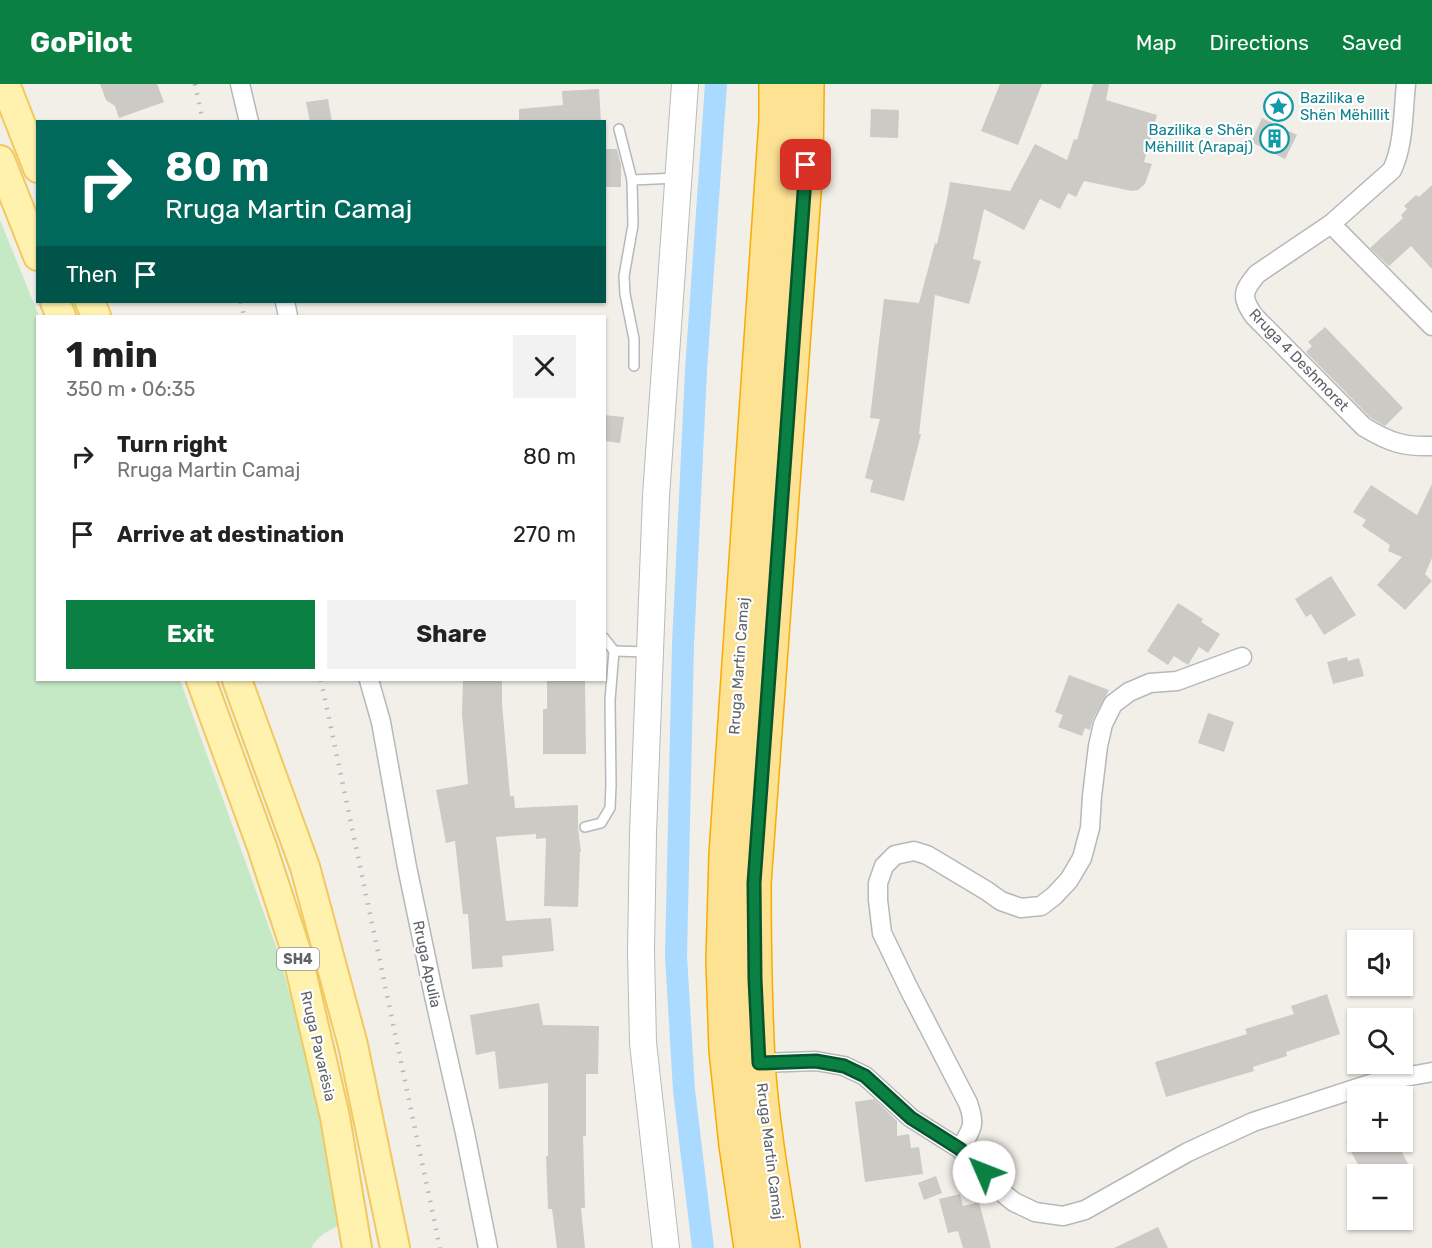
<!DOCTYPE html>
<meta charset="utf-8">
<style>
body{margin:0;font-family:Rubik,sans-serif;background:#f2f2f2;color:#222;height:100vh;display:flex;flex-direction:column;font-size:22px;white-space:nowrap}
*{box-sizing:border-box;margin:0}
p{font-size:20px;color:#767676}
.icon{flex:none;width:33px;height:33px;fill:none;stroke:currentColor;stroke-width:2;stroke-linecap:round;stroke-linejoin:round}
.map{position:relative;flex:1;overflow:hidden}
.sheet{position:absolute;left:36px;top:231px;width:570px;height:366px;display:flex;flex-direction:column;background:#fff;border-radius:0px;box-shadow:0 2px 4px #0004}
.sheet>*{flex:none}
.top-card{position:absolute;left:36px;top:36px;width:570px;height:183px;border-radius:0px;box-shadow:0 2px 4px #0004;background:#00695c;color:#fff;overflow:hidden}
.tools{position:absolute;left:1347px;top:846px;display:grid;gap:12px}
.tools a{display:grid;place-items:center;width:66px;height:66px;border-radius:0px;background:#fff;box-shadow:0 2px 4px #0004;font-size:30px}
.pin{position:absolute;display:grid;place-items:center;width:51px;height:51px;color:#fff;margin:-26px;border-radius:12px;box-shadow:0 3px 9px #0006}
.me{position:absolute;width:66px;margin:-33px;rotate:314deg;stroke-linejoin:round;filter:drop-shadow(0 0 4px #0008)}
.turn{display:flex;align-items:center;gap:21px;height:126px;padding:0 30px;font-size:27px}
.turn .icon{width:78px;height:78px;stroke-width:2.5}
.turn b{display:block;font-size:42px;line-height:51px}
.then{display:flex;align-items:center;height:57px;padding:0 30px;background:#0003;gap:12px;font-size:22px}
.round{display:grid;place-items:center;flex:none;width:63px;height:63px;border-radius:0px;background:#f2f2f2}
.headline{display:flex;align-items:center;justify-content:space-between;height:102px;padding:0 30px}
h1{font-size:36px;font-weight:700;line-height:45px}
.cta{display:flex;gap:12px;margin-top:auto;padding:12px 30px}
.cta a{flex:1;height:69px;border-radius:0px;background:#0b8043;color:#fff;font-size:24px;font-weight:700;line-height:69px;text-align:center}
.cta a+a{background:#f2f2f2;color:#222}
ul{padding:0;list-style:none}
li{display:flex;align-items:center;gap:18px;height:78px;padding:0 30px}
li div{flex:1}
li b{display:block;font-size:22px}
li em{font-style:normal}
header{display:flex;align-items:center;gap:36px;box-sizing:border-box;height:84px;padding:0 30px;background:#0b8043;color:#fff}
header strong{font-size:28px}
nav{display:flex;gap:33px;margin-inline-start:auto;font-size:21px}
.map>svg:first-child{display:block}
.green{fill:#c5e8c5}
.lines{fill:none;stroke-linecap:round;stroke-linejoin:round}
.canal{stroke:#aadaff;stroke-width:22}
.building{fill:#cccac5}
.lane-casing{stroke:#b5b8bc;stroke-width:12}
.street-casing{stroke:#b5b8bc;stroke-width:21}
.secondary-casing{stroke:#b6babf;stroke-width:28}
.primary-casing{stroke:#f2c960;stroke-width:32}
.highway-casing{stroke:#f9ab00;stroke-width:36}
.lane{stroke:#fff;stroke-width:9}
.street{stroke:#fff;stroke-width:18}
.secondary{stroke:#fff;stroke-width:26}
.primary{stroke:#fff2af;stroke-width:28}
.highway{stroke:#fde293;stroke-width:33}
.rail{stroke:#b6b7b8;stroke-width:4.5;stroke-dasharray:1.5 8;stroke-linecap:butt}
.route-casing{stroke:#07532c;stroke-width:15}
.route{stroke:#0b8043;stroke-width:10}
.labels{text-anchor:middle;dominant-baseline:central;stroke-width:4.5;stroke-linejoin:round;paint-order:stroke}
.shield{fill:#fff;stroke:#8f9295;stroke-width:1.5}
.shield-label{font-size:14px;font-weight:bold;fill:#5f6368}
.culture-label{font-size:15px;fill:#0d838f;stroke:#fff;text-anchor:start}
.street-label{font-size:15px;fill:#5f6368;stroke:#fff}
</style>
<header>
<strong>GoPilot</strong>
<nav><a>Map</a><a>Directions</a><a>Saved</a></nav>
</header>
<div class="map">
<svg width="1432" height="1164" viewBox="0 0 1432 1164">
<rect width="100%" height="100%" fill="#f1efe8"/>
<path class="green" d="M 0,136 L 39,232 L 38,232 L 38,596 L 180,596 L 278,868 L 303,958 L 331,1073 L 342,1140 C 329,1146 317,1152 311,1164 L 0,1164 Z"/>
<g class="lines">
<polyline class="canal" points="703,1164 684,1006 676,872 683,561 696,286 716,0"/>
</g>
<g class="building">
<polygon points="100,0 157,0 164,18 119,34 115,22 106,16"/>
<polygon points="1000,0 1042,0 1018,61 981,47"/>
<polygon points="1093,0 1109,0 1106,16 1157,31 1144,78 1152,80 1145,100 1138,106 1132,107 1084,97 1076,113 1068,109 1060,125 1040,115 1024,146 984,125 973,175 981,177 969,220 935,211 919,350 921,350 904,417 870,408 873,396 865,394 880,335 870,334 884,215 919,219 935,159 937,160 947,116 950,98 1010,107 1035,60 1067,76 1074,55 1077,56"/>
<polygon points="599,5 601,38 519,38 519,25 563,21 562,7"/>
<polygon points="328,15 332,38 310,38 306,18"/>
<polygon points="871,25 899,26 898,54 870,53"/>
<polygon points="1262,34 1297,51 1285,75 1251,58"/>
<polygon points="604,65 617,65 621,81 621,103 604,103"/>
<polygon points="1432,101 1432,185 1411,162 1389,182 1370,164 1403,134 1401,131 1407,125 1404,122 1416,111 1419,113"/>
<polygon points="1325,243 1403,324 1385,342 1371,334 1306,268 1312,262 1308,258"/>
<polygon points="604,331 624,333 620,359 604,357"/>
<polygon points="1432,400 1432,474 1425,490 1432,497 1405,526 1377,501 1402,473 1388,467 1390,461 1362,442 1366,436 1353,428 1371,401 1417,431"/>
<polygon points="1331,492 1356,531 1324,551 1311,530 1306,533 1295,515"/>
<polygon points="1178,519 1203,535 1201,538 1220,550 1208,569 1199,563 1188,581 1174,572 1168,581 1147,567"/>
<polygon points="1347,573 1348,577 1359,574 1364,592 1333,600 1327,578"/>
<polygon points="1069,591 1109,606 1093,635 1090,646 1085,644 1082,652 1058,643 1063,631 1055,628"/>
<polygon points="463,596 502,596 502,619 510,712 514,712 515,724 578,721 578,744 581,768 580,768 578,823 544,822 546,754 536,755 536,750 496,753 506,837 551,834 554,867 502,872 503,883 472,885 468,830 463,830 455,757 446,759 436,706 468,700 462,630"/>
<polygon points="547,596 585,596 586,670 543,670 543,625 547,625"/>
<polygon points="1208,629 1234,638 1224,668 1198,659"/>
<polygon points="1327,910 1340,950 1286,968 1287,972 1253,983 1254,987 1166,1013 1155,978 1247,950 1245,945 1294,930 1291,922"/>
<polygon points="539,919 543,941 599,942 598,990 586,990 586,1052 583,1052 585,1124 581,1124 585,1164 557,1164 552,1125 548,1125 546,1072 548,1072 548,999 499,1005 495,967 476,971 470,931"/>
<polygon points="874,1015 897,1037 897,1052 909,1050 911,1064 919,1063 923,1090 865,1098 855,1018"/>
<polygon points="1346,1058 1397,1058 1413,1090 1363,1090"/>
<polygon points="936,1092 942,1109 924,1116 918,1099"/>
<polygon points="960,1110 963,1122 979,1118 991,1164 963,1164 958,1147 948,1149 939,1115"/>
<polygon points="1158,1143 1168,1164 1114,1164"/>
</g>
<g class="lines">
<defs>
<g id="lane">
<polyline points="619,45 632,96 633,141 624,192 625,210 634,255 634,282"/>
<polyline points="632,96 678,94"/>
<polyline points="614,567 647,568"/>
<polyline points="585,743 601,739 610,724 611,701 610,616 614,567 604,554"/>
</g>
<g id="street">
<polyline points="240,0 249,38"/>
<path d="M 1406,0 C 1403,28 1404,61 1392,86 L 1331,140 L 1257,190 C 1242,208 1241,213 1254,232 L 1364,343 C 1389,358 1403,363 1432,362"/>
<polyline points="1331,140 1432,242"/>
<polyline points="285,218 288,232"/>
<polyline points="369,596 381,638 407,783 434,912 465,1049 488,1164"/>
<polyline points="759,979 816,977 844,982 865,992 911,1034 960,1065 984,1087 998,1105 1014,1118 1035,1128 1063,1132 1085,1126 1188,1068 1253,1038 1376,998 1432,988"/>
<path d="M 960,1065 C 972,1045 976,1041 968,1019 L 909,905 L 882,849 L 878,816 L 878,799 L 884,782 L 895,771 L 914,767 L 927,771 L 987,807 L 1001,817 L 1021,824 L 1041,822 L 1054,812 L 1069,796 L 1082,774 L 1090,744 L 1092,712 L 1098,662 L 1103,640 L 1113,620 L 1129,608 L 1150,599 L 1177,597 L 1242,573"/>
</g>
<polyline id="secondary" points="666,1164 643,959 641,868 643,749 656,412 685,0"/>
<g id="primary">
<polyline points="5,0 38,84"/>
<polyline points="0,76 38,172"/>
<polyline points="55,218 61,232"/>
<polyline points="90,218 96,232"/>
<polyline points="201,596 262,763 297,870 335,1033 357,1164"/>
<polyline points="237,596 305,783 353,961 395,1164"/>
</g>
<g id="highway">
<polyline points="751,1164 736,1061 726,966 723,877 726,771 776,37 776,0"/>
<path d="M 783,1164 C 773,1102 762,1040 758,978 C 755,918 754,859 754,799 L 806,81 L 807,0"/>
</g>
</defs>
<use href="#lane" class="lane-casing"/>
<use href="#street" class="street-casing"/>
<use href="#secondary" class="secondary-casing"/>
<use href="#primary" class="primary-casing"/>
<use href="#highway" class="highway-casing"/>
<use href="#lane" class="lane"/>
<use href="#street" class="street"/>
<use href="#secondary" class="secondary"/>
<use href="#primary" class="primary"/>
<use href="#highway" class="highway"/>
<g class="rail">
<polyline points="195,0 203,38"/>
<polyline points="241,218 244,232"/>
<polyline points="321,596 440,1164"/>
</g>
</g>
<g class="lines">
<defs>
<polyline id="route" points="806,81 754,799 755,895 759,979 816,977 844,982 865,992 911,1034 960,1065 984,1088"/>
</defs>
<use href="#route" class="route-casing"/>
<use href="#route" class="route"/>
</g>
<defs>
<symbol id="sight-ring" viewBox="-11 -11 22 22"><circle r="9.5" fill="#fff" stroke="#0f9aa8" stroke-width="1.5"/><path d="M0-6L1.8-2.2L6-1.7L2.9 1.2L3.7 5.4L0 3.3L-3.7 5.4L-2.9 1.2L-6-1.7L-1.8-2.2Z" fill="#0f9aa8"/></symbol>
<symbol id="building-ring" viewBox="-11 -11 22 22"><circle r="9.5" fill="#fff" stroke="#0f9aa8" stroke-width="1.5"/><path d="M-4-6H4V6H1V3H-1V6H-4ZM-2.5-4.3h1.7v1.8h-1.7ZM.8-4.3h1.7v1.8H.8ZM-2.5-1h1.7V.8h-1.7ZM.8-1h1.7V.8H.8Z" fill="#0f9aa8"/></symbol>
</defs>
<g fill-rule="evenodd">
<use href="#sight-ring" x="1262" y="6" width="33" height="33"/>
<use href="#building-ring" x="1258" y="38" width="33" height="33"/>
</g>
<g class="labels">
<rect class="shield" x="277" y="864" width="42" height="22" rx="4.5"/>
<g class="shield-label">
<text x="298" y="875">SH4</text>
</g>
<g class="culture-label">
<text x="1300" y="14">Bazilika e<tspan x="1300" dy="17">Shën Mëhillit</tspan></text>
<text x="1253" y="46" text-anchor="end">Bazilika e Shën<tspan x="1253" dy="17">Mëhillit (Arapaj)</tspan></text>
</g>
<g class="street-label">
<text transform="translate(1299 276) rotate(46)">Rruga 4 Deshmoret</text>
<text transform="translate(739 582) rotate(-86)">Rruga Martin Camaj</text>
<text transform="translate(427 880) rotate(78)">Rruga Apulia</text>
<text transform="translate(318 962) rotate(77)">Rruga Pavarësia</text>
<text transform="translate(770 1067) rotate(83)">Rruga Martin Camaj</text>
</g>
</g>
</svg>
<div class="tools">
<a><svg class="icon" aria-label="sound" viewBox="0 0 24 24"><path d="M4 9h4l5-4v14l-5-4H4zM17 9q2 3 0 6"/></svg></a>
<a><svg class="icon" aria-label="search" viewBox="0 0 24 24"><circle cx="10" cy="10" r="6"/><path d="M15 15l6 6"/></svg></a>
<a>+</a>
<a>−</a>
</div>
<div class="pin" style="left:806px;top:81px;background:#d93025"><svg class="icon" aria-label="arrive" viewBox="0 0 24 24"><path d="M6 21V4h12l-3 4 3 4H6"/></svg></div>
<svg class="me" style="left:984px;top:1088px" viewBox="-20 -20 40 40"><circle r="19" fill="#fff"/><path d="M0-13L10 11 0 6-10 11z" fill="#0b8043"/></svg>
<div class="top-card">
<div class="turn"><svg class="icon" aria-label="right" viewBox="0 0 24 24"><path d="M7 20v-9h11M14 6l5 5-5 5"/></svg><div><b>80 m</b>Rruga Martin Camaj</div></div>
<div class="then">Then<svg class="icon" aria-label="arrive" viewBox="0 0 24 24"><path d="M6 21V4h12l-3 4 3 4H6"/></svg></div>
</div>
<section class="sheet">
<div class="headline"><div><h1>1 min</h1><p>350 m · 06:35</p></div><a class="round"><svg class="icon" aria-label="close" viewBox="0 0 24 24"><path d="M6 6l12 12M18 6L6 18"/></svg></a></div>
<ul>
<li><svg class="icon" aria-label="right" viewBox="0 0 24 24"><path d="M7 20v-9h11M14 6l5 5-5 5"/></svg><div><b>Turn right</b><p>Rruga Martin Camaj</p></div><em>80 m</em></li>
<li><svg class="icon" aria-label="arrive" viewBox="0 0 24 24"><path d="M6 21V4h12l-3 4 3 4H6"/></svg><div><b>Arrive at destination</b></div><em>270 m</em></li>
</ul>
<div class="cta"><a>Exit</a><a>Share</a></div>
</section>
</div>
